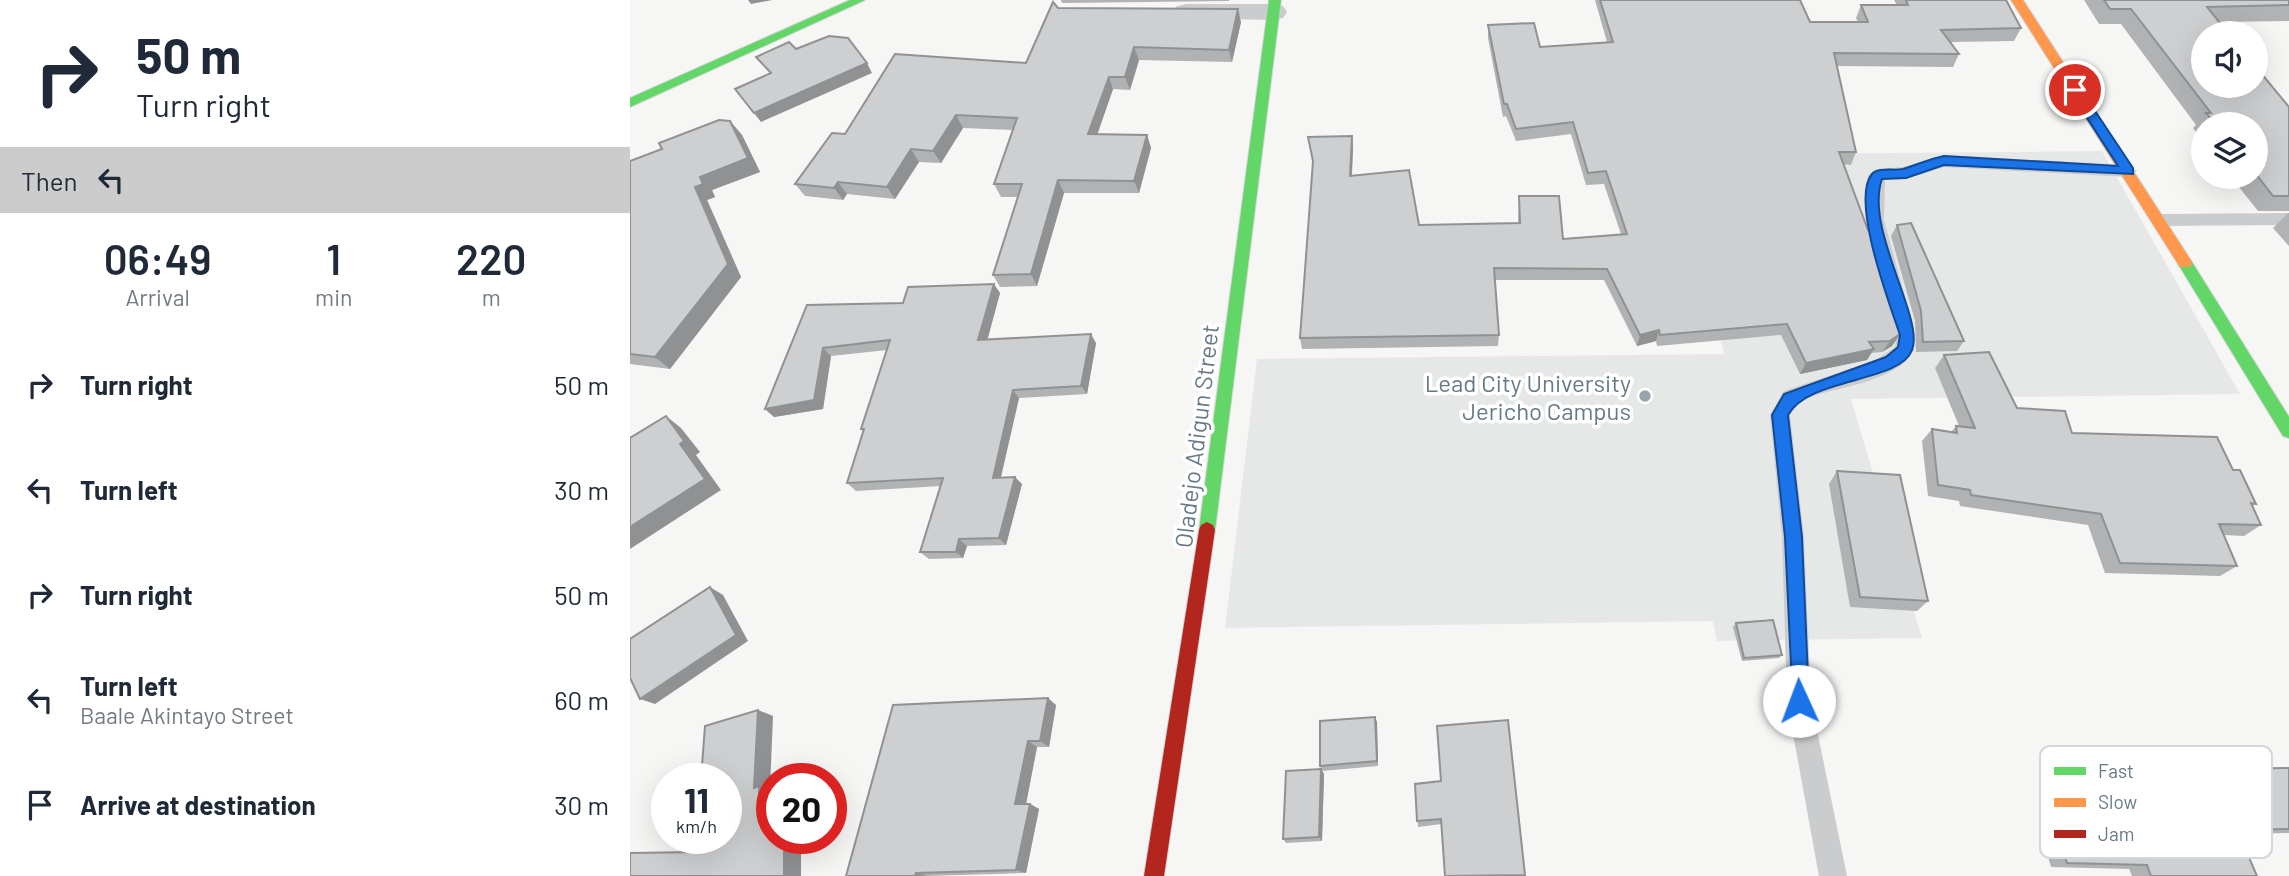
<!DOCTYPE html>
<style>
body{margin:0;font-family:Barlow,sans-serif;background:#f6f6f7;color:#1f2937;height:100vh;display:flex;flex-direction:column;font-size:26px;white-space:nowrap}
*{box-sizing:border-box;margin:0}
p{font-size:23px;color:#747a83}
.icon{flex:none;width:38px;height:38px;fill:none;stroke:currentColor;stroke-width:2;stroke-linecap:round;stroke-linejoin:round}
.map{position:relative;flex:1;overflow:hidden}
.details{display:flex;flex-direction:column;background:#fff;width:630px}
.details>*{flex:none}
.banner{background:#fff;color:#1f2937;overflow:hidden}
.tools{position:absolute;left:1561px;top:21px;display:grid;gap:14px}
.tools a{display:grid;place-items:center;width:77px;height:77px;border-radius:50%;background:#fff;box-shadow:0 7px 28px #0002;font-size:35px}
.speed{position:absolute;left:21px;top:763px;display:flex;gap:14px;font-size:35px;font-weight:700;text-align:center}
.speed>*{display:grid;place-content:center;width:91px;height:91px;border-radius:50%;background:#fff;box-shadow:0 7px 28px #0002;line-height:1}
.speed small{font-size:18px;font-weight:400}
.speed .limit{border:10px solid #d22;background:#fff;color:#111}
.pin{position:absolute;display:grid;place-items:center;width:60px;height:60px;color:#fff;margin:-30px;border:4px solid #fff;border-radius:50%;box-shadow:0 2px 7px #0007}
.me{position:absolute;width:77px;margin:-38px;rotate:358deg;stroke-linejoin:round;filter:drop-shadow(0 0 5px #0008)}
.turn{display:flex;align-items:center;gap:24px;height:147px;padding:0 21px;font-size:32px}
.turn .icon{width:91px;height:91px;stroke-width:2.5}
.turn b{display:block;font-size:49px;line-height:60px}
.then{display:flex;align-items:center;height:66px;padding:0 21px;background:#0003;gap:14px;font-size:26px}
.eta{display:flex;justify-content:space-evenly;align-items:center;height:119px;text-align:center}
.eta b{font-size:42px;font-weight:600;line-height:49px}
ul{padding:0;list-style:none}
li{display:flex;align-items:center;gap:21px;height:105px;padding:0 21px}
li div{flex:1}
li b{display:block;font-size:26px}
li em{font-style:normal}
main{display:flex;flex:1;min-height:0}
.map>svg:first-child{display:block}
.built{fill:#e6e8e8}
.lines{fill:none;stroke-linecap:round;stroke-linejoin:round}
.fast-casing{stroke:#d3d4d5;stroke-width:2}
.slow-casing{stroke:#d3d4d5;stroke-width:2}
.jam-casing{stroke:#d3d4d5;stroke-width:2}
.lane{fill:#cbcccd;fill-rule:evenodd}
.street{fill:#cbcccd;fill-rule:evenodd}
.fast{fill:#63d668;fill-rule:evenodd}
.slow{fill:#ff974d;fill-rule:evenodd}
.jam{fill:#b3261e;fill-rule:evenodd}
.wall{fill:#b0b2b3}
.shaded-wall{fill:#909192}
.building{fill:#cdcfd0;stroke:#909192;stroke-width:2}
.route{fill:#1a73e8;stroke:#114b97;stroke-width:2}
.poi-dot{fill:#98a5ad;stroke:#fff;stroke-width:2.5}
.labels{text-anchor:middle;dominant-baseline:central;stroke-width:7;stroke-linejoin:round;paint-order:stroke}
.poi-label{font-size:24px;fill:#667986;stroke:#fff;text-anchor:end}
.street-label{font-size:24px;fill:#667986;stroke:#fff}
.key{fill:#fff;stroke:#d1d7db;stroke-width:2}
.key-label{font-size:19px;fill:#667986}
</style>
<main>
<section class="details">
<div class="banner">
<div class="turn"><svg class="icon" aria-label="right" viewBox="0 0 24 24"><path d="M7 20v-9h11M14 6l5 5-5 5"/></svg><div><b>50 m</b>Turn right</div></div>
<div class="then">Then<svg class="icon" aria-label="left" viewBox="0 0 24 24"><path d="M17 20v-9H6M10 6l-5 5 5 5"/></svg></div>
</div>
<div class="eta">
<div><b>06:49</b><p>Arrival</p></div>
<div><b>1</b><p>min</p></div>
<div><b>220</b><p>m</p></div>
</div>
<ul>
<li><svg class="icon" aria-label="right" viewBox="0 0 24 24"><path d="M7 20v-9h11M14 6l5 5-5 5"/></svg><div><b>Turn right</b></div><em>50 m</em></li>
<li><svg class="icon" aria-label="left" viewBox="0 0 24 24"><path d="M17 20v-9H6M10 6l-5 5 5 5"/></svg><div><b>Turn left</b></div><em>30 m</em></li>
<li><svg class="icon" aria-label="right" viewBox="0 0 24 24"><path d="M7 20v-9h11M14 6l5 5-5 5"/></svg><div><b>Turn right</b></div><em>50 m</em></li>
<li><svg class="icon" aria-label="left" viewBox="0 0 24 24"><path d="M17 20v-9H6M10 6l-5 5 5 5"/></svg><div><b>Turn left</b><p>Baale Akintayo Street</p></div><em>60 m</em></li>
<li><svg class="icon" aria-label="arrive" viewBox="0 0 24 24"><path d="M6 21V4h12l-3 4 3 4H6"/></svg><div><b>Arrive at destination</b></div><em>30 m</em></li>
</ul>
</section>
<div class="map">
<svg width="1659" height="876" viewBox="0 0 1659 876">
<rect width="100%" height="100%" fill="#f6f6f5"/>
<polygon class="built" points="1472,151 1610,394 1221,399 1292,638 1087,641 1083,621 595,628 627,359 1094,354 1052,155"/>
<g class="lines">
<defs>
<g id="fast">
<polygon points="220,0 235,0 0,107 0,98"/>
<polygon points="639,0 651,0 585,530 583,535 577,538 571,535 569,530"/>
<polygon points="1555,258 1560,259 1659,417 1659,438 1653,436 1550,267 1548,263"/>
</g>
<polygon id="slow" points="1381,0 1393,0 1560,259 1562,263 1560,267 1550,267"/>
<polygon id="jam" points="577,522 583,525 585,530 534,876 514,876 569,530 571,525"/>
</defs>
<use href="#fast" class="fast-casing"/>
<use href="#slow" class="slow-casing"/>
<use href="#jam" class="jam-casing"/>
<g class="lane">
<path d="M 1314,155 L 1498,165 L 1507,171 L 1498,177 L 1314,167 L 1276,179 L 1255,180 L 1254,220 L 1282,322 L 1284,350 C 1267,382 1211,386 1180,397 L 1168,403 L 1160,415 L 1174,537 L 1181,701 L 1217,876 L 1189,876 L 1157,701 L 1152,537 L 1140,415 L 1154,391 L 1246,360 L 1265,347 C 1268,328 1259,306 1253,288 C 1242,250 1232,214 1238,175 L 1247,169 L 1273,167 Z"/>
<polygon points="1659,213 1659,225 1529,226 1520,220 1529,214"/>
</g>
<polygon class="street" points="557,4 643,4 653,6 657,12 653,18 643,20 547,18 543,12 547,6"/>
<use href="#fast" class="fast"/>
<use href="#slow" class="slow"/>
<use href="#jam" class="jam"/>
</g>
<g class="wall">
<polygon points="431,0 599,0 599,1 432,3"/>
<polygon points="965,0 1163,0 1180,22 1228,22 1226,18 1231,5 1267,5 1264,0 1376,0 1391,28 1384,41 1321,42 1329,54 1323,67 1207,66 1226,152 1221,165 1213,164 1270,334 1262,346 1252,352 1241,353 1237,360 1170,374 1151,335 1027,346 1026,341 1007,346 974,280 865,280 869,335 868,346 672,349 670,338 683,163 678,137 722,136 723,148 722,176 789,225 888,223 889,196 933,239 991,234 974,184 956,185 941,134 886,141 876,116 873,117 858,38 858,25 910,47 977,42"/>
<polygon points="1454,0 1659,0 1659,21 1589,22 1659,107 1659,211 1628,211 1601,177 1626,177 1626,124 1573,124 1573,141 1563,128 1566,125 1491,24 1469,24"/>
<polygon points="428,8 611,22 602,62 509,60 500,90 483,89 467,134 517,135 521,148 509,193 434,193 407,286 370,287 363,275 388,197 371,197 364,184 383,130 333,128 311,163 289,162 265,199 217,194 213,200 175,196 165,184 215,134 396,63"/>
<polygon points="100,121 112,135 130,172 82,190 85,197 77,200 111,277 40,369 0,364 0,161"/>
<polygon points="1658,213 1659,213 1659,246 1643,228"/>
<polygon points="1267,225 1334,341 1327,351 1286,352 1285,321 1261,236"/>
<polygon points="370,293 357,339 466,343 457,394 389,398 371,477 392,484 376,545 337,546 333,558 299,559 290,552 311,486 226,491 217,483 233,432 231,429 257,350 201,356 193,409 144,417 135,409 177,305 273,303"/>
<polygon points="1314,355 1387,408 1442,433 1603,470 1626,504 1622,506 1631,525 1614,536 1594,535 1607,566 1590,576 1475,573 1458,525 1330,506 1329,501 1298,496 1292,441 1302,429 1321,432 1326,426 1329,426 1305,368"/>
<polygon points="1207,471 1298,601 1287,611 1220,607 1199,484"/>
<polygon points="1106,623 1152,655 1149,658 1112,661 1103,627"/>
<polygon points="426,705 419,747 407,747 396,804 400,804 409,809 396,873 298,876 216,876"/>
<polygon points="747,722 748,766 692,771 690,766"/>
<polygon points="1478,759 1570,769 1659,768 1659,833 1609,834 1627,876 1502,876 1499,869 1421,867 1409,827 1424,822 1457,823 1457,822 1473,817 1481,817 1462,765"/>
<polygon points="691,769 694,774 692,841 656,843 653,839"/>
<polygon points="785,784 895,875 812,824 788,827"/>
</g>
<g class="shaded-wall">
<polygon points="118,0 142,0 121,4"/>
<polygon points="608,9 611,22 602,62 599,50"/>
<polygon points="504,47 509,60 500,90 495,77"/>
<polygon points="237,63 242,73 131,122 124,113"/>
<polygon points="479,77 483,89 463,147 458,134"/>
<polygon points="326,115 333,128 311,163 303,151"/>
<polygon points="100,121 112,135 130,172 82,190 85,197 77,200 111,277 40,369 25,357 65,187"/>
<polygon points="517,135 521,148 509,193 504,181"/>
<polygon points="722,136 723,148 721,188 720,176"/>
<polygon points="281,149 289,162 265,199 257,187"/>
<polygon points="428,180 434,193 407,286 401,274"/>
<polygon points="208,182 217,194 213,200 204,188"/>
<polygon points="364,284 370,293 355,349 348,340"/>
<polygon points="1029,330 1026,341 1007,346 1010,335"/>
<polygon points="461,334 466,343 457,394 451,386"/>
<polygon points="1270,334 1262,346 1252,352 1260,341"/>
<polygon points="193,348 201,356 193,409 144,417 135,409"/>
<polygon points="1244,349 1237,360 1170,374 1176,363"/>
<polygon points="383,390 389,398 369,485 363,478"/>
<polygon points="36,416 51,428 70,452 66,455 91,490 0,549 0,527"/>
<polygon points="385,477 392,484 376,545 369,538"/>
<polygon points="329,539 337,546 333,558 326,552"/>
<polygon points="80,587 93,595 118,641 25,704 10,699"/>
<polygon points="418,698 426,705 419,747 410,741"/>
<polygon points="128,710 143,716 140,789 142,790 142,804 129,800 124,788"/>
<polygon points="745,717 747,722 748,766 747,761"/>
<polygon points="398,741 407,747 395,809 385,804"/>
<polygon points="691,769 694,774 692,841 689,837"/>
<polygon points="400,804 409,809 396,873 386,870"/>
<rect x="154" y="838" width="17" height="38"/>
<polygon points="286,873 298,876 285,876"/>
</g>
<g class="building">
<polygon points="970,0 1170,0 1180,22 1238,22 1231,5 1278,5 1276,0 1376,0 1391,28 1311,30 1329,54 1204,53 1226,152 1209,152 1238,230 1244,228 1267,306 1270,334 1260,341 1239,342 1244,349 1176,363 1157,324 1030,335 1029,330 1010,335 977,269 864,268 869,335 670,338 683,161 678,137 722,136 720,176 779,170 789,225 890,223 889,196 929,196 933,239 997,234 976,171 958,173 943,122 886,129 877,104 874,104 858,25 904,23 910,47 983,42"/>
<polygon points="1474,0 1659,0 1659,5 1577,7 1598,33 1573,33 1573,86 1626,86 1626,67 1659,107 1659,196 1643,196 1626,174 1626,124 1585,124 1576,113 1581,113 1501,9 1480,9"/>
<polygon points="423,2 428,8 608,9 599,50 504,47 495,77 479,77 458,134 517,135 504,181 428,180 401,274 363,275 392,184 364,184 387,118 326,115 303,151 281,149 257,187 208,182 204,188 165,184 202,133 215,134 265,54 396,63"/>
<polygon points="199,36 218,38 237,63 124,113 105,89 141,73 126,57 159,42 166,49"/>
<polygon points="89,120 100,121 118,158 70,177 73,184 65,187 98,264 25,357 0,354 0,161 32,149 29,143"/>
<polygon points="1281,223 1334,341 1293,342 1291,311 1267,225"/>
<polygon points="364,284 348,340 461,334 451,386 383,390 363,478 385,477 369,538 329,539 326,552 290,552 313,478 217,483 234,429 231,429 260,340 193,348 184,400 135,409 177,305 273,303 278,287"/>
<polygon points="1359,352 1387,408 1435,411 1442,433 1587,437 1603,470 1610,470 1626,504 1621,503 1631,525 1589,524 1607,566 1490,563 1471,514 1341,495 1340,490 1308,485 1302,429 1327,433 1326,426 1345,428 1314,355"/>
<polygon points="36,416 54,441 50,444 75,479 0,527 0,438"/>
<polygon points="1207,471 1270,475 1298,601 1230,597"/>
<polygon points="80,587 106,635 10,699 0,678 0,639"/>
<polygon points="1143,620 1152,655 1114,658 1106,623"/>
<polygon points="418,698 410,741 398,741 385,804 400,804 386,870 286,873 285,876 216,876 263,705"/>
<polygon points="128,710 124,788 129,786 129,800 142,796 142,838 154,838 154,876 0,876 0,853 66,852 67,838 96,838 96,779 71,779 75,726"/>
<polygon points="745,717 747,761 690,766 690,721"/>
<polygon points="878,720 895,875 815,876 811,819 787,821 785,784 811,781 807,726"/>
<polygon points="1565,758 1570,769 1659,768 1659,829 1607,830 1627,876 1521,876 1517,865 1437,863 1424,822 1475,824 1473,817 1499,817 1478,759"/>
<polygon points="691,769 689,837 653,839 656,771"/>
</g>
<path class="route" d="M 1445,86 L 1449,87 L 1503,168 L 1503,174 L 1314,165 L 1276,178 L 1252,179 C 1234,229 1295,319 1282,350 C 1270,383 1179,377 1158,415 L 1172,537 L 1179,701 L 1176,708 L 1169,710 L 1163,708 L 1155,537 L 1142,415 L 1154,394 L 1256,357 L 1268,347 L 1270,335 C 1260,305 1220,200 1242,174 C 1248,167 1264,171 1273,169 C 1287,165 1299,159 1314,156 L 1488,166 L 1439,90 Z"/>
<circle class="poi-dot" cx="1015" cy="396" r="7"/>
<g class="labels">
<g class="poi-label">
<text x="1001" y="382">Lead City University<tspan x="1001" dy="28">Jericho Campus</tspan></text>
</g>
<g class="street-label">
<text transform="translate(566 436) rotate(-83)">Oladejo Adigun Street</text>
</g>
</g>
<rect x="1410" y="746" width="232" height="112" rx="10" class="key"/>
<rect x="1424" y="767" width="32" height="8" fill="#63d668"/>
<rect x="1424" y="798" width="32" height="9" fill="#ff974d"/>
<rect x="1424" y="830" width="32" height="8" fill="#b3261e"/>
<g class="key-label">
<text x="1468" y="778">Fast</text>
<text x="1468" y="809">Slow</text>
<text x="1468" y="841">Jam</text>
</g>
</svg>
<div class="tools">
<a><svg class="icon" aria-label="sound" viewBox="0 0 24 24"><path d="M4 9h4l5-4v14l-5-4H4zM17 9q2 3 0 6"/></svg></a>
<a><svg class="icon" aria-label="layers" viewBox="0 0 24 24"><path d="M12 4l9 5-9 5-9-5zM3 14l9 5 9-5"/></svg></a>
</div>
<div class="speed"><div>11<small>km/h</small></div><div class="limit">20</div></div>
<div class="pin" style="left:1445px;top:90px;background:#d93025"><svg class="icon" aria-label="arrive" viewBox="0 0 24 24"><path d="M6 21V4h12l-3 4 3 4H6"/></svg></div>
<svg class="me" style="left:1169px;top:701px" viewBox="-20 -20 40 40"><circle r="19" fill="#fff"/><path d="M0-13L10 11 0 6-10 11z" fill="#1a73e8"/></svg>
</div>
</main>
